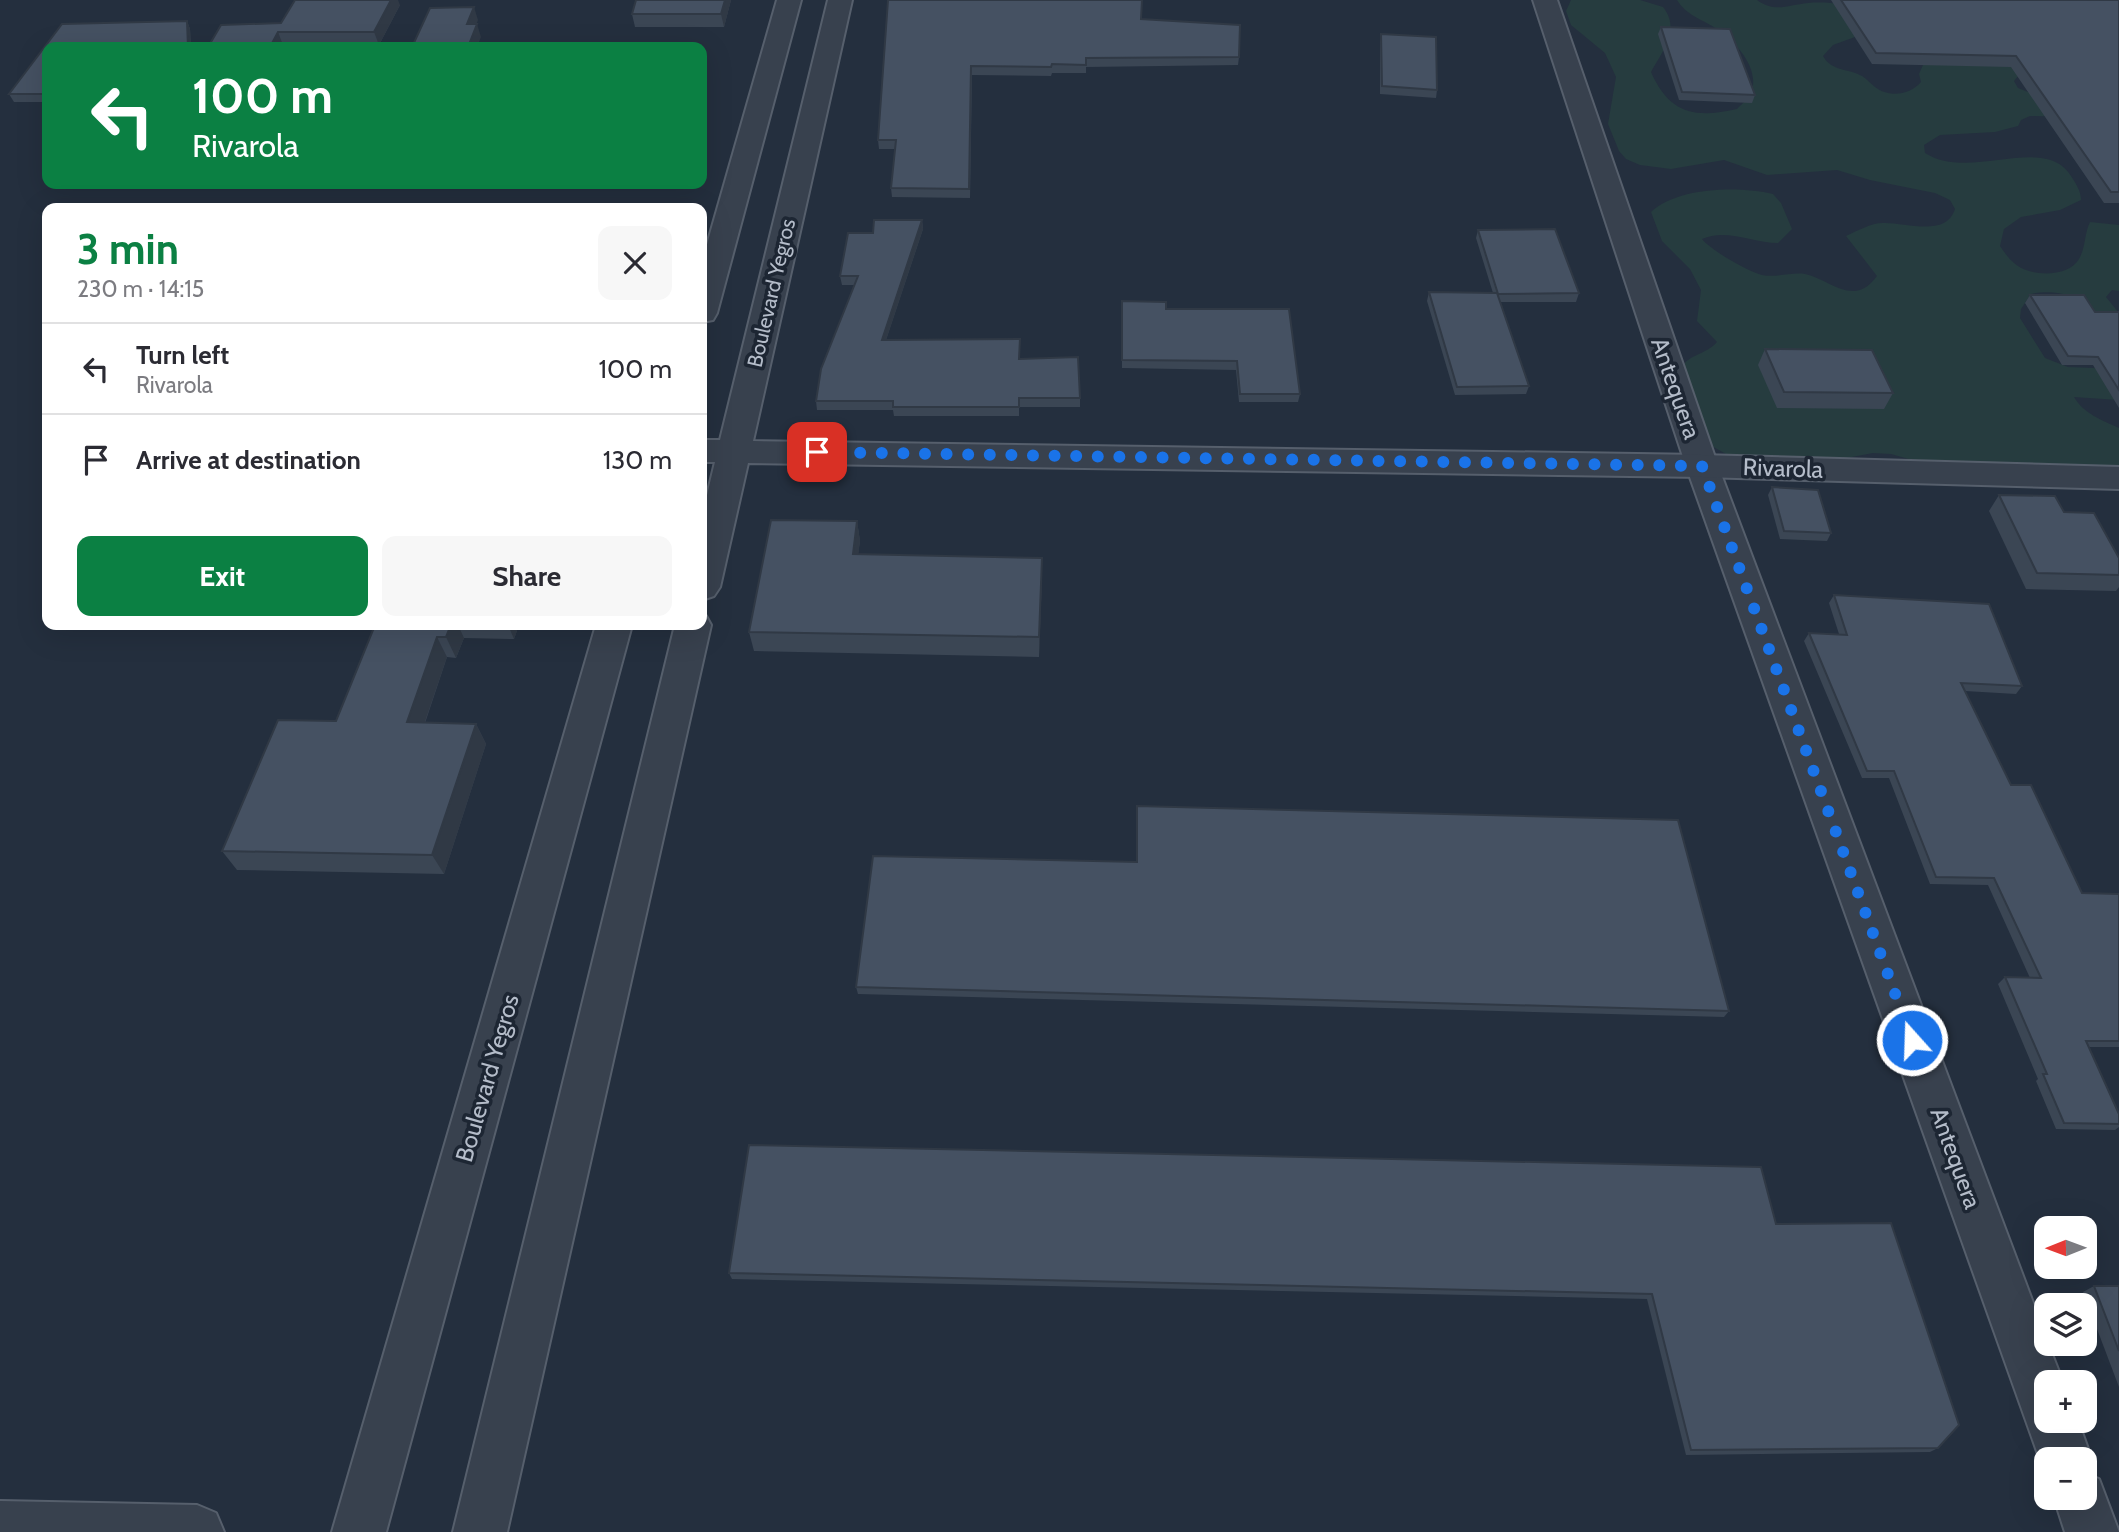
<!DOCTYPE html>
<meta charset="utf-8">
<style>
body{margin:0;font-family:Cabin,sans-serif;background:#f7f7f7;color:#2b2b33;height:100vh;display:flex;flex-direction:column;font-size:26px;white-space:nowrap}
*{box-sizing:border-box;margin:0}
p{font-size:23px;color:#7c7c81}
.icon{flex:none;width:38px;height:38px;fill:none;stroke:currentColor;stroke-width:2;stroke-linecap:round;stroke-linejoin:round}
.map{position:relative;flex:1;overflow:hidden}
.details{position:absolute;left:42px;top:203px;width:665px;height:427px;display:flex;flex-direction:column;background:#fff;border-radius:14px;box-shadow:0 7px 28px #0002}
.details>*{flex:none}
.banner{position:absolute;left:42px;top:42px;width:665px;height:147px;border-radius:14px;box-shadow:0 7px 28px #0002;background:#0b8043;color:#fff;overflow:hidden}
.needle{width:46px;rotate:269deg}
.buttons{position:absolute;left:2034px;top:1216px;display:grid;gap:14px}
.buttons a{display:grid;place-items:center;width:63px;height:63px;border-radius:14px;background:#fff;box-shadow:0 7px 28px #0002;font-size:35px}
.pin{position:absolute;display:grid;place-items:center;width:60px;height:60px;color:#fff;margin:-30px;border-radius:14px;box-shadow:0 4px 10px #0006}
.me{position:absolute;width:77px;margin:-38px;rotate:340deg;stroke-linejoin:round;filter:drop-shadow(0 0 5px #0008)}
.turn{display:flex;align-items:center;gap:24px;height:147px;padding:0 35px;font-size:32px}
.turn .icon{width:91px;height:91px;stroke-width:2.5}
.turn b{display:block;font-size:49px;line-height:60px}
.round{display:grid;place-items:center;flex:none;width:74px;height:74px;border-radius:14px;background:#f7f7f7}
.overview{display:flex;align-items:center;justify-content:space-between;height:119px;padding:0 35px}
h1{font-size:42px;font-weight:700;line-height:52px;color:#0b8043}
.cta{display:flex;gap:14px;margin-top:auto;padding:14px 35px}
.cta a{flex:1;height:80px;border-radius:14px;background:#0b8043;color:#fff;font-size:28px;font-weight:700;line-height:80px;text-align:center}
.cta a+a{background:#f7f7f7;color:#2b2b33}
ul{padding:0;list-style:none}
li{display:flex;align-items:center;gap:21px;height:91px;padding:0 35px;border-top:2px solid #e1e1e2}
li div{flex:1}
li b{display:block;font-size:26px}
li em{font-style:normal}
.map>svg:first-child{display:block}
.green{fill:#263c3f}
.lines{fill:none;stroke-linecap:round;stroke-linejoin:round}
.minor-casing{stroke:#565f6c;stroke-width:4}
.tertiary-casing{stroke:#565f6c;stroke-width:4}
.minor{fill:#38414e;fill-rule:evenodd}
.tertiary{fill:#38414e;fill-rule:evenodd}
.wall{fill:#3b4654}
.shaded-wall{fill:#303945}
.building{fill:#455162;stroke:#303945;stroke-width:2}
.route{stroke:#1a73e8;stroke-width:12;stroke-dasharray:0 21.6}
.labels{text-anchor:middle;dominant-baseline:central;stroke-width:7;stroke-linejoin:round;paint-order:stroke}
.far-street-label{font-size:21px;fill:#b4bcc9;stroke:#1d2633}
.street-label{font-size:24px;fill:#b4bcc9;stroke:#1d2633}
</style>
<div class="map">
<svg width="2119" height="1532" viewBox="0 0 2119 1532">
<rect width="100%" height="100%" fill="#242f3e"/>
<path class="green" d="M 1571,0 L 1640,0 L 1663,7 C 1681,30 1663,50 1651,72 C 1669,113 1694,119 1737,109 C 1742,104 1748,99 1751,93 C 1761,69 1735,41 1717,29 C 1702,19 1687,16 1677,0 L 1757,0 C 1775,13 1788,5 1808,3 C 1820,2 1831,3 1843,4 L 1855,37 L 1833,45 L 1823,56 C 1832,72 1848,68 1862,76 C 1867,79 1870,83 1875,87 C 1889,98 1910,95 1921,82 L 1919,74 L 1923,65 L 1964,52 L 2024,69 L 2014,81 L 2018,88 L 2090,117 L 2030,116 L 2021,120 L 2018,126 L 1995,132 L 1940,135 L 1924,145 L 1925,153 C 1970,182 2045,133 2071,176 C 2076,184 2081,191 2081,200 L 2060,210 L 2021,217 L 2004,229 L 2000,246 C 2004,252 2009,259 2014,263 C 2029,277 2068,278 2079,259 C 2086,247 2084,234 2090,222 L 2119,225 L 2119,291 L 2112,290 L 2106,297 L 2119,313 L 2104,321 C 2085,298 2060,288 2031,294 L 2021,309 L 2020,318 L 2045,358 L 2068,367 L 2119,369 L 2119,400 L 2074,397 C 2084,414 2102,420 2119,428 L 2119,479 L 1930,465 L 1891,454 L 1873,453 L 1820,463 L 1746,460 L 1726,454 L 1710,445 L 1679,372 C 1687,353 1705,356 1717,342 L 1697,321 L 1701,290 L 1690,269 L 1662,241 L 1651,212 C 1678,187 1738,186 1773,194 L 1781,203 L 1792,229 L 1778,243 C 1753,243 1726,228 1702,239 C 1712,251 1747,271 1762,275 C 1775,278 1791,272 1805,274 C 1831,280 1854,308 1877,276 L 1846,236 C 1857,231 1871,223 1883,223 C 1905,222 1946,238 1955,209 L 1950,200 L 1935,193 L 1870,180 L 1837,170 L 1767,175 L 1724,160 L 1671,169 L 1640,165 L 1626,159 L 1619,151 L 1608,124 L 1616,77 L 1605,53 L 1571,25 L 1566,11 Z"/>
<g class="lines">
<defs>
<polygon id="minor" points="1533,0 1557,0 1718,466 2046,1337 2046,1344 2048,1344 2063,1382 2046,1382 2046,1421 2078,1421 2092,1460 2086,1474 2099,1479 2119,1532 2065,1532 2054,1498 2084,1498 2084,1460 2046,1460 2046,1474 2040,1460 1686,466"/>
<g id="tertiary">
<polygon points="777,0 801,0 717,313 713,320 702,322 702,262"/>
<polygon points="828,0 852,0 753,441 1702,455 2119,467 2119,489 1702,477 748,463 720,587 714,596 702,600 702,516 715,462 702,462 702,440 720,440"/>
<polygon points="702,614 706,616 711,625 507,1532 453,1532 675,625 702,625"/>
<polygon points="596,625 632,625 386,1532 332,1532"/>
<polygon points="0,1501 197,1505 216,1513 224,1532 0,1532"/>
</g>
</defs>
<use href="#minor" class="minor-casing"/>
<use href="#tertiary" class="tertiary-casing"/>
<use href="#minor" class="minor"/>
<use href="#tertiary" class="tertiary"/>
</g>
<g class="wall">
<polygon points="636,0 731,0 724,27 635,27 632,14"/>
<polygon points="888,0 1141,19 1239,57 1238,65 1086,67 1086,73 1052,73 1051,76 972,75 970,198 892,197 891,188 895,149 879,149 878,140"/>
<polygon points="1831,0 2119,0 2119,203 2104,203 2011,67 1872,64"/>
<polygon points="400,5 379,45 283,45 282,47 208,47 281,23"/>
<polygon points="187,21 190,29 191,47 47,47 47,102 14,102 9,94 62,24"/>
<polygon points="1661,27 1755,95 1752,103 1679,100 1658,34"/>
<polygon points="1381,34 1437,90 1436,98 1380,94 1380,42"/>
<polygon points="922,220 923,229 886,340 1020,359 1080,398 1080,407 1019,407 1019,416 894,416 893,410 817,410 816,401 855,285 842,285 840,276 873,233"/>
<polygon points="1478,230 1579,293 1576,302 1500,302 1529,386 1526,394 1455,395 1427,301 1429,292 1493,293 1476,238"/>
<polygon points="2030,295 2095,312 2119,312 2119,408 2093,365 2062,365 2025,303"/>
<polygon points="1122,301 1166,309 1300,394 1298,402 1239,402 1236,370 1122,368"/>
<polygon points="1765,349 1893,393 1884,409 1777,408 1758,365"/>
<polygon points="1772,487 1831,533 1827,541 1780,539 1768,495"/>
<polygon points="1999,495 2064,512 2119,575 2119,587 2116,591 2026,589 1989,511"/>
<polygon points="857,521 860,541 858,554 1042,577 1039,657 754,651 749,632"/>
<polygon points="1834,595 2022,686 2016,694 1965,691 2011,785 2082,893 2119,894 2119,1047 2089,1047 2119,1114 2119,1127 2115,1130 2056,1129 2036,1081 2038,1079 1998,984 2005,977 2030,978 1988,885 1930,884 1889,778 1862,778 1804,641 1809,633 1839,634 1829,603"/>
<polygon points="375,625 519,625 514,639 464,638 456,658 447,657 425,723 476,724 486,744 444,874 237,870 222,851 336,721"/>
<polygon points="856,987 1729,1011 1724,1017 858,994"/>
<polygon points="1776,1224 1938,1448 1930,1452 1686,1455 1647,1299 732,1279 729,1273"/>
<polygon points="2094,1286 2119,1286 2119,1387 2083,1292"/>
</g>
<g class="shaded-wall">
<polygon points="391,0 398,0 400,5 379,45 374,32"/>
<polygon points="725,0 731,0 724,27 721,14"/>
<polygon points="474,7 478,20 471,38 467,24"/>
<polygon points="187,21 190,29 191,47 188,47"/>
<polygon points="477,24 481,37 477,47 468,47"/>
<polygon points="278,32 283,45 282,47 270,47"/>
<polygon points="922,220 923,229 883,349 882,340"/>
<polygon points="857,521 860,541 856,574 853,554"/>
<polygon points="1042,558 1042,577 1039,657 1039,637"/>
<polygon points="451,625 458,625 464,638 456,658 446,637"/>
<polygon points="508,625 519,625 514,639"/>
<polygon points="437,637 447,657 418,742 407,722"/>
<polygon points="476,724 486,744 444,874 432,855"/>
</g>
<g class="building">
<polygon points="295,0 391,0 374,32 278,32 270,47 208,47 221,25 281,23"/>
<polygon points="636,0 725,0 721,14 632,14"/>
<polygon points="888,0 1142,0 1141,19 1240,25 1239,57 1086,58 1086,65 1052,64 1051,67 971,66 969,189 891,188 896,140 878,140"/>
<polygon points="1841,0 2119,0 2119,192 2111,192 2016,56 1876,53"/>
<polygon points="474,7 467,24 477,24 468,47 412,47 430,8"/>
<polygon points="187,21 188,47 47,47 47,94 9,94 62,24"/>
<polygon points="1661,27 1730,29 1755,95 1682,92"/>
<polygon points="1381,34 1436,37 1437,90 1382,86"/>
<polygon points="874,220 922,220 882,340 1020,339 1019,359 1078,357 1080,398 1019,398 1019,407 893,407 893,401 816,401 821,369 858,276 840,276 848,233 873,233"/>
<polygon points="1555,229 1579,293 1498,294 1478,230"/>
<polygon points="1429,292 1497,293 1529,386 1457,387"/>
<polygon points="2030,295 2084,295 2095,312 2119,312 2119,390 2098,357 2068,356"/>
<polygon points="1122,301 1166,302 1166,309 1289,309 1300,394 1240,394 1237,361 1122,360"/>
<polygon points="1765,349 1872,350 1893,393 1784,392"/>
<polygon points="1772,487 1818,490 1831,533 1784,531"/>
<polygon points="1999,495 2055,496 2064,512 2094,513 2119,558 2119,575 2037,573"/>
<polygon points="771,520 857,521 853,554 1042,558 1039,637 749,632"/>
<polygon points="1834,595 1989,604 2022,686 1961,683 2011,785 2031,785 2082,893 2119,894 2119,1041 2086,1041 2119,1114 2119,1124 2064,1123 2043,1074 2047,1074 2005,977 2041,978 1994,878 1936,877 1894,771 1867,771 1809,633 1847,635"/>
<polygon points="375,625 451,625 446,637 437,637 407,722 476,724 432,855 222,851 278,720 336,721"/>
<polygon points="1137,806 1678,820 1729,1011 856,987 873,856 1137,862"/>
<polygon points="749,1145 1761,1167 1776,1224 1891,1223 1959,1425 1938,1448 1691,1450 1652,1294 729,1273"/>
<polygon points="2094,1286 2119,1286 2119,1351"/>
</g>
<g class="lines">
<polyline class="route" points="817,452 1702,466 1912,1040"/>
</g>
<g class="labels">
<g class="far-street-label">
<text transform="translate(771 293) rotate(-77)">Boulevard Yegros</text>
</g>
<g class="street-label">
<text transform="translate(1676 388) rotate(71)">Antequera</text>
<text transform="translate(1783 468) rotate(2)">Rivarola</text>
<text transform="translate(487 1078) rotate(-74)">Boulevard Yegros</text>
<text transform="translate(1956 1158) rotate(70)">Antequera</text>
</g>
</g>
</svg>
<div class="buttons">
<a><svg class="needle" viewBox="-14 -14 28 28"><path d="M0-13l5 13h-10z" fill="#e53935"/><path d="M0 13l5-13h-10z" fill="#7c7c81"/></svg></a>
<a><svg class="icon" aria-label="layers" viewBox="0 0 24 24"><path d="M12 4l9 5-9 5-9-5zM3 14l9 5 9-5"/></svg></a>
<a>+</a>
<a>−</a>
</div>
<div class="pin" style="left:817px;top:452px;background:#d93025"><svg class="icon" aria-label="arrive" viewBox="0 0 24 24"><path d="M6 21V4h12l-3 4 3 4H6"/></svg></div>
<svg class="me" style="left:1912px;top:1040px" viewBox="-20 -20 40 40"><circle r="17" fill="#1a73e8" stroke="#fff" stroke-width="3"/><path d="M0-11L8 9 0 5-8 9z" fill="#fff"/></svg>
<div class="banner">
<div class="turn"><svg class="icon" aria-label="left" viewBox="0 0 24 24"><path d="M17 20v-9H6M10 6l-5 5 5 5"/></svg><div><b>100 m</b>Rivarola</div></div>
</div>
<section class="details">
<div class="overview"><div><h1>3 min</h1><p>230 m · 14:15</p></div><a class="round"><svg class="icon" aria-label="close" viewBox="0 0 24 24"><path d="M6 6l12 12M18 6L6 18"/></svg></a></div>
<ul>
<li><svg class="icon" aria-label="left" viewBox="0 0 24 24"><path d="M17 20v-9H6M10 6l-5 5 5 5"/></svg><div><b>Turn left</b><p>Rivarola</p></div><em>100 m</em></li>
<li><svg class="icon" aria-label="arrive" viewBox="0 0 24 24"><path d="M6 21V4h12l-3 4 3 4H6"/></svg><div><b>Arrive at destination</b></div><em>130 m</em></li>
</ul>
<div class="cta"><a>Exit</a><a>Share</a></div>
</section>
</div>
